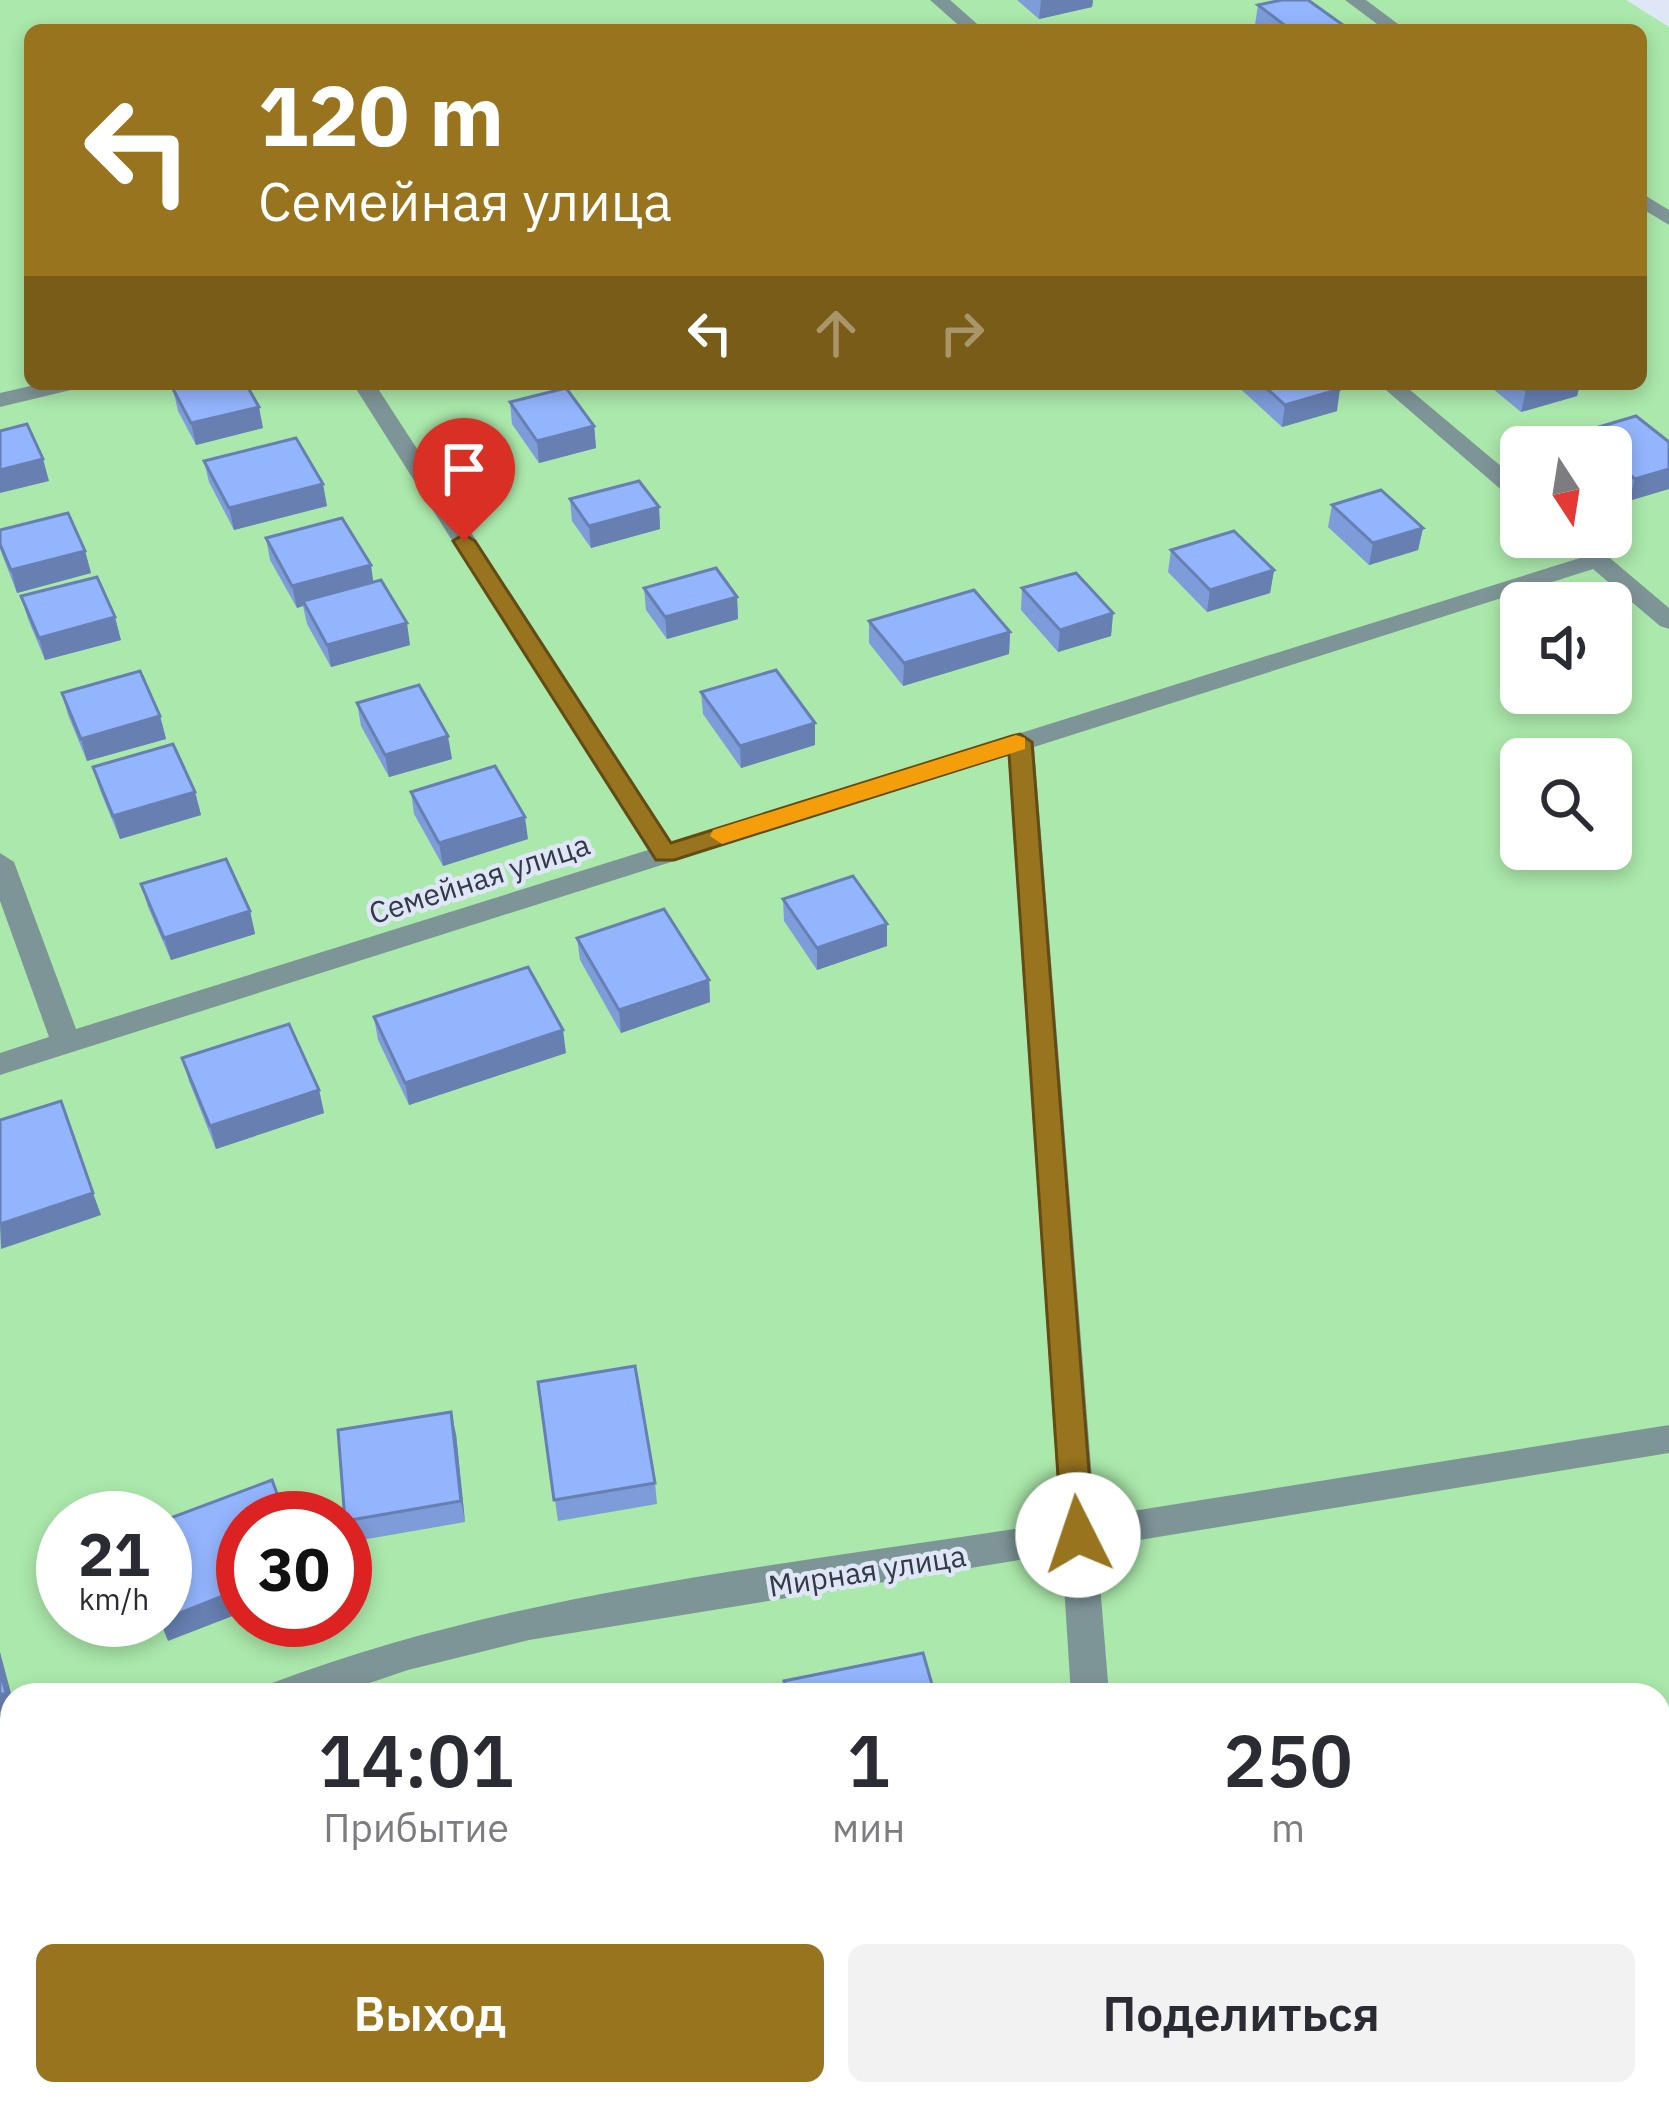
<!DOCTYPE html>
<html lang="ru">
<meta charset="utf-8">
<style>
body{margin:0;font-family:"IBM Plex Sans",sans-serif;background:#f2f2f3;color:#2b2b33;height:100vh;display:flex;flex-direction:column;font-size:45px;white-space:nowrap}
*{box-sizing:border-box;margin:0}
p{font-size:39px;color:#7c7c81}
.icon{flex:none;width:66px;height:66px;fill:none;stroke:currentColor;stroke-width:2;stroke-linecap:round;stroke-linejoin:round}
.map{position:relative;flex:1;overflow:hidden}
.panel{position:absolute;left:0px;top:1683px;width:1671px;height:423px;display:flex;flex-direction:column;background:#fff;border-radius:36px 36px 0 0;box-shadow:0 6px 18px #0003}
.panel>*{flex:none}
.guide{position:absolute;left:24px;top:24px;width:1623px;height:366px;border-radius:18px;box-shadow:0 6px 18px #0003;background:#98741e;color:#fff;overflow:hidden}
.needle{width:78px;rotate:168deg}
.controls{position:absolute;left:1500px;top:426px;display:grid;gap:24px}
.controls a{display:grid;place-items:center;width:132px;height:132px;border-radius:18px;background:#fff;box-shadow:0 6px 18px #0003;font-size:60px}
.speed{position:absolute;left:36px;top:1491px;display:flex;gap:24px;font-size:60px;font-weight:700;text-align:center}
.speed>*{display:grid;place-content:center;width:156px;height:156px;border-radius:50%;background:#fff;box-shadow:0 6px 18px #0003;line-height:1}
.speed small{font-size:30px;font-weight:400}
.speed .limit{border:18px solid #d22;background:#fff;color:#111}
.pin{position:absolute;display:grid;place-items:center;width:102px;height:102px;color:#fff;margin:-123px -51px;border-radius:50% 50% 50% 0;rotate:-45deg;box-shadow:0 0 12px #0007}
.pin .icon{rotate:45deg}
.me{position:absolute;width:132px;margin:-66px;rotate:356deg;stroke-linejoin:round;filter:drop-shadow(0 0 9px #0008)}
.turn{display:flex;align-items:center;gap:42px;height:252px;padding:0 36px;font-size:54px}
.turn .icon{width:156px;height:156px;stroke-width:2.5}
.turn b{display:block;font-size:84px;line-height:102px}
.lanes{display:flex;align-items:center;height:114px;padding:0 36px;background:#0003;justify-content:center;gap:60px;direction:ltr}
.lanes .off{opacity:.35}
.eta{display:flex;justify-content:space-evenly;align-items:center;height:204px;text-align:center}
.eta b{font-size:72px;font-weight:600;line-height:84px}
.primary-button{display:flex;gap:24px;margin-top:auto;padding:24px 36px}
.primary-button a{flex:1;height:138px;border-radius:18px;background:#98741e;color:#fff;font-size:48px;font-weight:600;line-height:138px;text-align:center}
.primary-button a+a{background:#f2f2f3;color:#2b2b33}
.map>svg:first-child{display:block}
.green{fill:#abe8ab;fill-rule:evenodd}
.lines{fill:none;stroke-linecap:round;stroke-linejoin:round}
.minor{fill:#7e9597;fill-rule:evenodd}
.wall{fill:#7e9cda}
.shaded-wall{fill:#677fb1}
.building{fill:#93b5fd;stroke:#677fb1;stroke-width:3}
.route{fill:#98741e;stroke:#634b14;stroke-width:3}
.slow{fill:#f59e0b}
.labels{text-anchor:middle;dominant-baseline:central;stroke-width:9;stroke-linejoin:round;paint-order:stroke}
.street-label{font-size:30px;fill:#323a4a;stroke:#dfe7f7}
</style>
<div class="map">
<svg width="1669" height="2105" viewBox="0 0 1669 2105">
<rect width="100%" height="100%" fill="#dfe7f7"/>
<path class="green" d="M 0,0 L 1626,0 L 1669,27 L 1669,2105 L 0,2105 ZM 30,30 L 1641,30 L 1641,384 L 30,384 ZM 1521,447 L 1611,447 L 1611,537 L 1521,537 ZM 1521,603 L 1611,603 L 1611,693 L 1521,693 ZM 1521,759 L 1611,759 L 1611,849 L 1521,849 ZM 63,1518 L 165,1518 L 165,1620 L 63,1620 ZM 243,1518 L 345,1518 L 345,1620 L 243,1620 ZM 12,1695 L 1659,1695 L 1659,2094 L 12,2094 Z"/>
<g class="lines">
<g class="minor">
<polygon points="930,0 950,0 984,30 964,30"/>
<polygon points="1345,0 1366,0 1406,30 1385,30"/>
<polygon points="1641,193 1669,210 1669,225 1641,208"/>
<polygon points="39,384 78,384 75,389 0,407 0,393"/>
<path d="M 353,384 L 375,384 L 672,842 L 1580,558 L 1558,537 L 1585,537 L 1669,608 L 1669,629 L 1660,626 L 1593,569 L 1034,747 L 1095,1517 L 1669,1425 L 1669,1453 L 1097,1547 L 1109,1695 L 1071,1695 L 1062,1553 L 529,1640 L 408,1670 L 334,1695 L 266,1695 L 272,1683 C 520,1589 798,1564 1060,1522 L 1008,755 L 0,1075 L 0,1053 L 49,1037 L 0,901 L 0,853 L 14,862 L 76,1029 L 648,850 Z"/>
<polygon points="1379,384 1403,384 1521,483 1521,502 1513,500"/>
<polygon points="12,1788 12,1825 0,1829 0,1792"/>
<rect x="1098" y="2094" width="42" height="11"/>
</g>
</g>
<g class="wall">
<polygon points="1017,0 1093,0 1092,7 1039,19"/>
<polygon points="1258,5 1343,25 1342,30 1262,30 1255,25"/>
<polygon points="1235,384 1334,384 1337,411 1282,427"/>
<polygon points="1487,384 1580,384 1577,396 1521,412"/>
<polygon points="173,389 263,428 196,445 178,411"/>
<polygon points="510,402 594,426 596,448 539,463 512,424"/>
<polygon points="1579,433 1669,442 1629,501 1611,486 1611,447 1576,447"/>
<polygon points="204,461 327,506 234,530 209,482"/>
<polygon points="570,499 659,507 660,529 591,548 572,521"/>
<polygon points="1332,505 1423,528 1418,550 1369,565 1328,527"/>
<polygon points="0,530 85,551 91,573 17,593 0,549"/>
<polygon points="266,538 374,582 410,645 331,667 307,624 303,606 297,608 270,560"/>
<polygon points="1171,550 1274,570 1270,593 1207,612 1168,572"/>
<polygon points="644,588 737,597 738,619 667,639 646,610"/>
<polygon points="1022,588 1113,613 1111,636 1058,652 1021,610"/>
<polygon points="21,596 121,640 45,660 28,619"/>
<polygon points="869,621 1010,632 1009,654 903,686 869,643"/>
<polygon points="701,692 815,745 741,768 703,714"/>
<polygon points="62,693 160,716 166,739 87,761 68,715"/>
<polygon points="357,703 452,759 389,777 361,726"/>
<polygon points="93,767 195,792 201,815 120,839 100,790"/>
<polygon points="411,792 528,839 443,866 414,814"/>
<polygon points="141,884 250,911 255,934 171,960 148,907"/>
<polygon points="783,899 887,946 817,970 784,921"/>
<polygon points="577,938 709,980 710,1002 621,1033 580,960"/>
<polygon points="374,1017 566,1053 409,1105 378,1040"/>
<polygon points="182,1058 319,1090 324,1113 216,1149 189,1081"/>
<polygon points="538,1382 655,1483 657,1504 558,1521"/>
<polygon points="456,1434 465,1522 350,1542 345,1518"/>
</g>
<g class="shaded-wall">
<polygon points="1041,0 1093,0 1092,7 1039,19"/>
<polygon points="1548,384 1580,384 1577,396 1521,412 1526,390"/>
<polygon points="1340,389 1337,411 1282,427 1285,405"/>
<polygon points="259,407 263,428 196,445 191,423"/>
<polygon points="594,426 596,448 539,463 537,441"/>
<polygon points="43,459 49,481 0,493 0,470"/>
<polygon points="1669,469 1669,489 1629,501 1635,479"/>
<polygon points="323,484 327,506 234,530 229,508"/>
<polygon points="659,507 660,529 591,548 589,526"/>
<polygon points="1423,528 1418,550 1369,565 1373,543"/>
<polygon points="85,551 91,573 17,593 11,570"/>
<polygon points="371,565 374,587 303,601 303,606 297,608 292,586"/>
<polygon points="1274,570 1270,593 1207,612 1210,590"/>
<polygon points="737,597 738,619 667,639 665,617"/>
<polygon points="1113,613 1111,636 1058,652 1060,630"/>
<polygon points="115,617 121,640 45,660 39,638"/>
<polygon points="407,623 410,645 331,667 327,645"/>
<polygon points="1010,632 1009,654 903,686 904,663"/>
<polygon points="160,716 166,739 87,761 81,739"/>
<polygon points="815,723 815,745 741,768 740,746"/>
<polygon points="448,736 452,759 389,777 385,755"/>
<polygon points="195,792 201,815 120,839 113,816"/>
<polygon points="525,817 528,839 443,866 439,843"/>
<polygon points="250,911 255,934 171,960 164,938"/>
<polygon points="887,924 887,946 817,970 817,948"/>
<polygon points="709,980 710,1002 621,1033 619,1010"/>
<polygon points="563,1030 566,1053 409,1105 405,1083"/>
<polygon points="319,1090 324,1113 216,1149 210,1126"/>
<polygon points="93,1193 101,1215 1,1249 0,1224"/>
<polygon points="451,1412 456,1434 465,1522 461,1501"/>
<polygon points="243,1588 243,1612 168,1641 160,1621"/>
<polygon points="0,1652 12,1697 12,1715 0,1720"/>
<polygon points="166,2094 207,2094 208,2096 188,2105 141,2105"/>
</g>
<g class="building">
<polygon points="1282,0 1308,0 1343,25 1320,30 1291,30 1258,5"/>
<polygon points="195,384 246,384 259,407 191,423 173,389"/>
<polygon points="1262,384 1334,384 1340,389 1285,405"/>
<polygon points="1518,384 1548,384 1526,390"/>
<polygon points="566,388 594,426 537,441 510,402"/>
<polygon points="1636,416 1669,442 1669,469 1635,479 1611,459 1611,447 1596,447 1579,433"/>
<polygon points="27,424 43,459 0,470 0,431"/>
<polygon points="296,438 323,484 229,508 204,461"/>
<polygon points="639,481 659,507 589,526 570,499"/>
<polygon points="1381,490 1423,528 1373,543 1332,505"/>
<polygon points="68,513 85,551 11,570 0,544 0,530"/>
<polygon points="342,518 371,565 292,586 266,538"/>
<polygon points="1234,531 1274,570 1210,590 1171,550"/>
<polygon points="716,568 737,597 665,617 644,588"/>
<polygon points="1076,573 1113,613 1060,630 1022,588"/>
<polygon points="97,577 115,617 39,638 21,596"/>
<polygon points="381,580 407,623 327,645 303,601"/>
<polygon points="974,590 1010,632 904,663 869,621"/>
<polygon points="776,670 815,723 740,746 701,692"/>
<polygon points="140,671 160,716 81,739 62,693"/>
<polygon points="419,685 448,736 385,755 357,703"/>
<polygon points="173,744 195,792 113,816 93,767"/>
<polygon points="495,766 525,817 439,843 411,792"/>
<polygon points="226,859 250,911 164,938 141,884"/>
<polygon points="853,876 887,924 817,948 783,899"/>
<polygon points="664,909 709,980 619,1010 577,938"/>
<polygon points="528,967 563,1030 405,1083 374,1017"/>
<polygon points="289,1024 319,1090 210,1126 182,1058"/>
<polygon points="61,1101 93,1193 0,1224 0,1120"/>
<polygon points="635,1366 655,1483 554,1500 538,1382"/>
<polygon points="451,1412 461,1501 345,1521 338,1430"/>
<polygon points="272,1480 286,1518 243,1518 243,1588 165,1619 165,1520"/>
<polygon points="923,1653 935,1695 787,1695 784,1681"/>
<polygon points="0,1670 6,1693 0,1695"/>
<polygon points="12,1980 12,2094 166,2094 141,2105 0,2105 0,1986"/>
<polygon points="705,2094 915,2094 918,2105 706,2105"/>
</g>
<polygon class="route" points="464,534 475,541 671,843 1012,736 1020,734 1032,742 1094,1535 1090,1545 1078,1549 1067,1545 1062,1535 1009,754 674,860 656,860 453,541"/>
<polygon class="slow" points="1016,735 1025,738 1025,749 722,844 710,836 713,830"/>
<g class="labels">
<g class="street-label">
<text transform="translate(479 878) rotate(-18)">Семейная улица</text>
<text transform="translate(867 1570) rotate(-9)">Мирная улица</text>
</g>
</g>
</svg>
<div class="controls">
<a><svg class="needle" viewBox="-14 -14 28 28"><path d="M0-13l5 13h-10z" fill="#e53935"/><path d="M0 13l5-13h-10z" fill="#7c7c81"/></svg></a>
<a><svg class="icon" aria-label="sound" viewBox="0 0 24 24"><path d="M4 9h4l5-4v14l-5-4H4zM17 9q2 3 0 6"/></svg></a>
<a><svg class="icon" aria-label="search" viewBox="0 0 24 24"><circle cx="10" cy="10" r="6"/><path d="M15 15l6 6"/></svg></a>
</div>
<div class="speed"><div>21<small>km/h</small></div><div class="limit">30</div></div>
<div class="pin" style="left:464px;top:541px;background:#d93025"><svg class="icon" aria-label="arrive" viewBox="0 0 24 24"><path d="M6 21V4h12l-3 4 3 4H6"/></svg></div>
<svg class="me" style="left:1078px;top:1535px" viewBox="-20 -20 40 40"><circle r="19" fill="#fff"/><path d="M0-13L10 11 0 6-10 11z" fill="#98741e"/></svg>
<div class="guide">
<div class="turn"><svg class="icon" aria-label="left" viewBox="0 0 24 24"><path d="M17 20v-9H6M10 6l-5 5 5 5"/></svg><div><b>120 m</b>Семейная улица</div></div>
<div class="lanes"><svg class="icon" aria-label="left" viewBox="0 0 24 24"><path d="M17 20v-9H6M10 6l-5 5 5 5"/></svg><svg class="icon off" aria-label="ahead" viewBox="0 0 24 24"><path d="M12 20V5M6 11l6-6 6 6"/></svg><svg class="icon off" aria-label="right" viewBox="0 0 24 24"><path d="M7 20v-9h11M14 6l5 5-5 5"/></svg></div>
</div>
<section class="panel">
<div class="eta">
<div><b>14:01</b><p>Прибытие</p></div>
<div><b>1</b><p>мин</p></div>
<div><b>250</b><p>m</p></div>
</div>
<div class="primary-button"><a>Выход</a><a>Поделиться</a></div>
</section>
</div>
